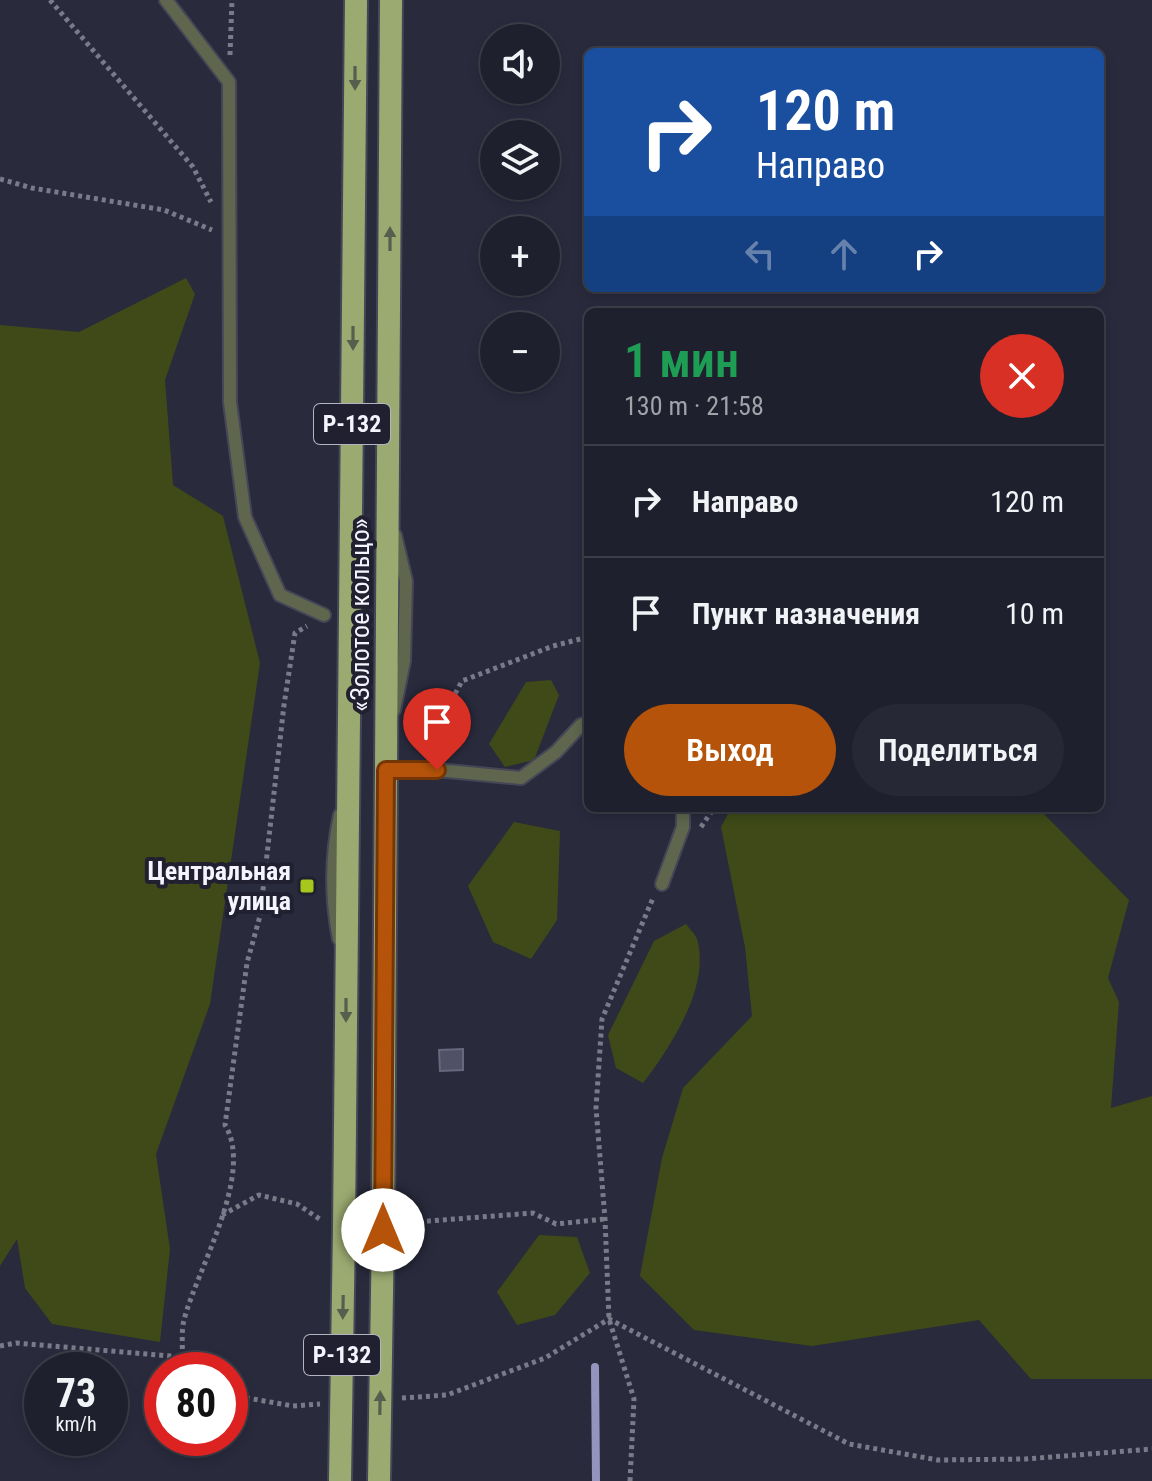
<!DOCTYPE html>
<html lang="ru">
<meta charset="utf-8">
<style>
body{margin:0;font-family:"Roboto Condensed",sans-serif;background:#272835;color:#f1f3f6;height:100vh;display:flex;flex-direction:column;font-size:30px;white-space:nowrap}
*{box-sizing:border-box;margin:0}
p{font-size:26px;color:#a1a3aa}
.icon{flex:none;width:44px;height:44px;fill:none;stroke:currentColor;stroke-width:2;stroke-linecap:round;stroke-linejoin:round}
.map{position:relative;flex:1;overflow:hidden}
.sheet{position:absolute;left:584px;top:308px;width:520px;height:504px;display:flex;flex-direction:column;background:#1f202d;border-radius:12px;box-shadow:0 4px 12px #0003,0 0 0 2px #3c3e49}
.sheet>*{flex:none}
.hud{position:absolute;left:584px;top:48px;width:520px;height:244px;border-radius:12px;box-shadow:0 4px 12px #0003,0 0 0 2px #3c3e49;background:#1a4fa0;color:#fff;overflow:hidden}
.buttons{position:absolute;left:480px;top:24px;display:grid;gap:16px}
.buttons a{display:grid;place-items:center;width:80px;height:80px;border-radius:50%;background:#1f202d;box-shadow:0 4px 12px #0003,0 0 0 2px #3c3e49;font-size:40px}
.speed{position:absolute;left:24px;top:1352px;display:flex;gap:16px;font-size:40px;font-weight:700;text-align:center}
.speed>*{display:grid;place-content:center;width:104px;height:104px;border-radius:50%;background:#1f202d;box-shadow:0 4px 12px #0003,0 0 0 2px #3c3e49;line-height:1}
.speed small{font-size:20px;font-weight:400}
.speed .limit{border:12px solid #d22;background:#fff;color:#111}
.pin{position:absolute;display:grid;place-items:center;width:68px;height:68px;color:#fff;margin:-82px -34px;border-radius:50% 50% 50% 0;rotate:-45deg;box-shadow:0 0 8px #0007}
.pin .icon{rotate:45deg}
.me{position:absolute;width:88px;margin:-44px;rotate:0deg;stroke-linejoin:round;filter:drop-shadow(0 0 6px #0008)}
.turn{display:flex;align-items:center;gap:28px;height:168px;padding:0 40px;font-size:36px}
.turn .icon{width:104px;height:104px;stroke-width:2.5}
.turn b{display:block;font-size:56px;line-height:68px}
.lanes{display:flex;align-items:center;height:76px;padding:0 40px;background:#0003;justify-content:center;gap:40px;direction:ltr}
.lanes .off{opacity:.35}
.round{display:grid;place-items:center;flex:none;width:84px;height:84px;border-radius:42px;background:#272835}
.head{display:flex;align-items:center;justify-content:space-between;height:136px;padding:0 40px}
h1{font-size:48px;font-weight:600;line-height:60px;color:#1e9e55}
.cta{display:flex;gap:16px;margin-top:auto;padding:16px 40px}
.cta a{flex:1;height:92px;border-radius:48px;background:#b45309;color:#fff;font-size:32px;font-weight:600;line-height:92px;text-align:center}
.cta a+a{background:#272835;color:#f1f3f6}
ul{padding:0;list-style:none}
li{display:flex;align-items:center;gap:24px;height:112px;padding:0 40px;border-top:2px solid #3c3e49}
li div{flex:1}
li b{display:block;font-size:30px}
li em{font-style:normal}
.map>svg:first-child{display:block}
.green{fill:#3f4a18}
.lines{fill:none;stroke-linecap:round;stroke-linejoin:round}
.stream{stroke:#9495bf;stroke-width:8}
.building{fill:#505165;stroke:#67687d;stroke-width:2}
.service-casing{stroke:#454657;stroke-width:16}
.trunk-casing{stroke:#454657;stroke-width:26}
.path{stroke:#7a7b89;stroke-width:5;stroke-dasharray:4 4;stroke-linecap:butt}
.service{stroke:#5f664d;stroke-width:12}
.trunk{stroke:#9baa71;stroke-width:22}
.trunk-bridge-casing{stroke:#454657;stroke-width:26;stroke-linecap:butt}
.trunk-bridge{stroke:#9baa71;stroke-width:22}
.oneway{fill:#575e4e}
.route-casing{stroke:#753606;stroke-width:20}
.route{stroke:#b45309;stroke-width:14}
.poi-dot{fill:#a8c71c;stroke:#202031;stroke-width:3}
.labels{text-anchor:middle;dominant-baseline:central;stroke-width:8;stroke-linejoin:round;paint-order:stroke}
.shield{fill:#202031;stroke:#b4b4c0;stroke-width:2}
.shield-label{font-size:24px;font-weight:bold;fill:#f3f4fe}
.street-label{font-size:26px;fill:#f3f4fe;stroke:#202031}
.poi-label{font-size:26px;font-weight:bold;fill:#f3f4fe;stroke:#202031;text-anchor:end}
</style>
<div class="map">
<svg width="1152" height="1481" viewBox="0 0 1152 1481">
<rect width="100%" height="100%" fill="#292a3c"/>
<g class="green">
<polygon points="186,278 195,294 165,380 173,485 223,516 260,663 210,1004 156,1154 170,1249 160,1342 52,1324 25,1288 17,1239 0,1266 0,325 79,332"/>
<polygon points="551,680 559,695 534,760 505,767 489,744 526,682"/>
<polygon points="731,808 1038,808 1129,900 1108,978 1119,1002 1111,1108 1152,1096 1152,1379 1031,1379 979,1320 812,1346 694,1330 640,1276 662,1158 683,1088 752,1016 745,947 721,827"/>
<polygon points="514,822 560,831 557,920 531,959 493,942 468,886"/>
<path d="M 686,924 C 689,928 695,934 697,939 C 711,986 670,1048 643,1083 L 616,1068 L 608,1035 L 654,941 Z"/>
<polygon points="539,1235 577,1237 590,1273 555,1315 517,1325 497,1292"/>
</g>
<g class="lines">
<polyline class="stream" points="595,1367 596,1481"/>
</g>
<polygon class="building" points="463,1049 463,1070 440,1071 439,1050"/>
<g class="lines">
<defs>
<g id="service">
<polyline points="166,0 229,82 230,402 245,517 280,595 324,615"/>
<polyline points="394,710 404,661 406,581 395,535"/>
<polyline points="386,770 437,770 521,778 556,752 581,725 588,723"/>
<polyline points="662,884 683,827 683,808"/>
<path d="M 339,939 C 331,898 331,857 340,815"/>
</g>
<g id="trunk">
<polyline points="344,1229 356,0"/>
<polyline points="383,1230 391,0"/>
</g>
</defs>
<use href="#service" class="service-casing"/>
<use href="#trunk" class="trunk-casing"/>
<g class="path">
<polyline points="50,0 193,167 211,202"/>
<polyline points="230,55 232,0"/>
<polyline points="0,179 32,188 164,210 212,230"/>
<polyline points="437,753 437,727 462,681 553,646 588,637"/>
<polyline points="701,827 714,808"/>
<polyline points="222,1215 259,1195 297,1204 321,1220"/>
<polyline points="403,1223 533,1213 556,1224 605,1219"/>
<polyline points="0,1346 16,1343 182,1357 186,1370"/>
<path d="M 182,1357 C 183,1346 181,1331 184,1320 C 197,1269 255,1174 225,1125 L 247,963 L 260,916 L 284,705 L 295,633 L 307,626"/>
<polyline points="230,1395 293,1406 320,1404"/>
<polyline points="402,1398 447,1395 545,1358 609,1319 849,1444 938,1460 1026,1459 1152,1449"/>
<polyline points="630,1481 634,1399 609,1319 605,1219 596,1108 602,1019 653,898"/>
</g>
<use href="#service" class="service"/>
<use href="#trunk" class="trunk"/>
<defs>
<g id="trunk-bridge">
<polyline points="340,1481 344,1229"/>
<polyline points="379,1481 383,1230"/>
</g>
</defs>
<use href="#trunk-bridge" class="trunk-bridge-casing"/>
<use href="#trunk-bridge" class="trunk-bridge"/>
</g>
<defs><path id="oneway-solid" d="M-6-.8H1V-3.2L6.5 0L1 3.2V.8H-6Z" transform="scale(2)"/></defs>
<g class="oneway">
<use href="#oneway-solid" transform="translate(355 78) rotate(90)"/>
<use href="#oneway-solid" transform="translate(390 239) rotate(-90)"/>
<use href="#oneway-solid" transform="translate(353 338) rotate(90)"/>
<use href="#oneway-solid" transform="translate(346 1010) rotate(90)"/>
<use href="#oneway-solid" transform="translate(343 1307) rotate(91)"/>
<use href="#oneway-solid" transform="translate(380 1403) rotate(-89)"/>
</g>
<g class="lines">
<defs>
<polyline id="route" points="383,1230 386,770 437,770"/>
</defs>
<use href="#route" class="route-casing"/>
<use href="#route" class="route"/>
</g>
<rect class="poi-dot" x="299" y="878" width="16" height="16" rx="4"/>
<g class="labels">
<g class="shield">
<rect x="314" y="404" width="76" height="40" rx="6"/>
<rect x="304" y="1335" width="76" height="40" rx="6"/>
</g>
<g class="shield-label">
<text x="352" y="424">Р-132</text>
<text x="342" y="1355">Р-132</text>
</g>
<g class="street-label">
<text transform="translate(360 615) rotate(-90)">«Золотое кольцо»</text>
</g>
<g class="poi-label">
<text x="291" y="871">Центральная<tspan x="291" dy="30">улица</tspan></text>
</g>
</g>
</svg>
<div class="buttons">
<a><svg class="icon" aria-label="sound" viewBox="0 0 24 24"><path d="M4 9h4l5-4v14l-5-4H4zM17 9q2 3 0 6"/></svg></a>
<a><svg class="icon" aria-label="layers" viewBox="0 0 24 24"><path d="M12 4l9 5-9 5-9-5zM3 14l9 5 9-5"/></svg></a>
<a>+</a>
<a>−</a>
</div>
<div class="speed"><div>73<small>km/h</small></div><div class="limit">80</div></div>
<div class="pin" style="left:437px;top:770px;background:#d93025"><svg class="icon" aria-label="arrive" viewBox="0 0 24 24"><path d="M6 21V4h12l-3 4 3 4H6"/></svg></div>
<svg class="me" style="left:383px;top:1230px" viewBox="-20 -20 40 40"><circle r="19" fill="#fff"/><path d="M0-13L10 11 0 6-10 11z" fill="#b45309"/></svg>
<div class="hud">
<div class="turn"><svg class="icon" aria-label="right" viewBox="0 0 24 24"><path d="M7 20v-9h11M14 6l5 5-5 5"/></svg><div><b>120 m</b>Направо</div></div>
<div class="lanes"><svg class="icon off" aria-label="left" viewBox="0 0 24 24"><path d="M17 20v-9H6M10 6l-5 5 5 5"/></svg><svg class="icon off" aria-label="ahead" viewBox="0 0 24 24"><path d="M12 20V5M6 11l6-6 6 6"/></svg><svg class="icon" aria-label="right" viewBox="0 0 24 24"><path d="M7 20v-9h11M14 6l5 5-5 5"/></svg></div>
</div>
<section class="sheet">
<div class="head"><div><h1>1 мин</h1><p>130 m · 21:58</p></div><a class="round" style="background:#d93025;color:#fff"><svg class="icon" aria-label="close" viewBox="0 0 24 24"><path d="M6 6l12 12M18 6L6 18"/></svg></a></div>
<ul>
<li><svg class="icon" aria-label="right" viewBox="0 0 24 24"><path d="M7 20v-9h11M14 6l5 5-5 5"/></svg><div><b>Направо</b></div><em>120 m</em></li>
<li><svg class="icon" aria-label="arrive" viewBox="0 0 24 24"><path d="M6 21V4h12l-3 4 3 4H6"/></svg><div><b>Пункт назначения</b></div><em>10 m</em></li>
</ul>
<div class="cta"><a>Выход</a><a>Поделиться</a></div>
</section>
</div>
